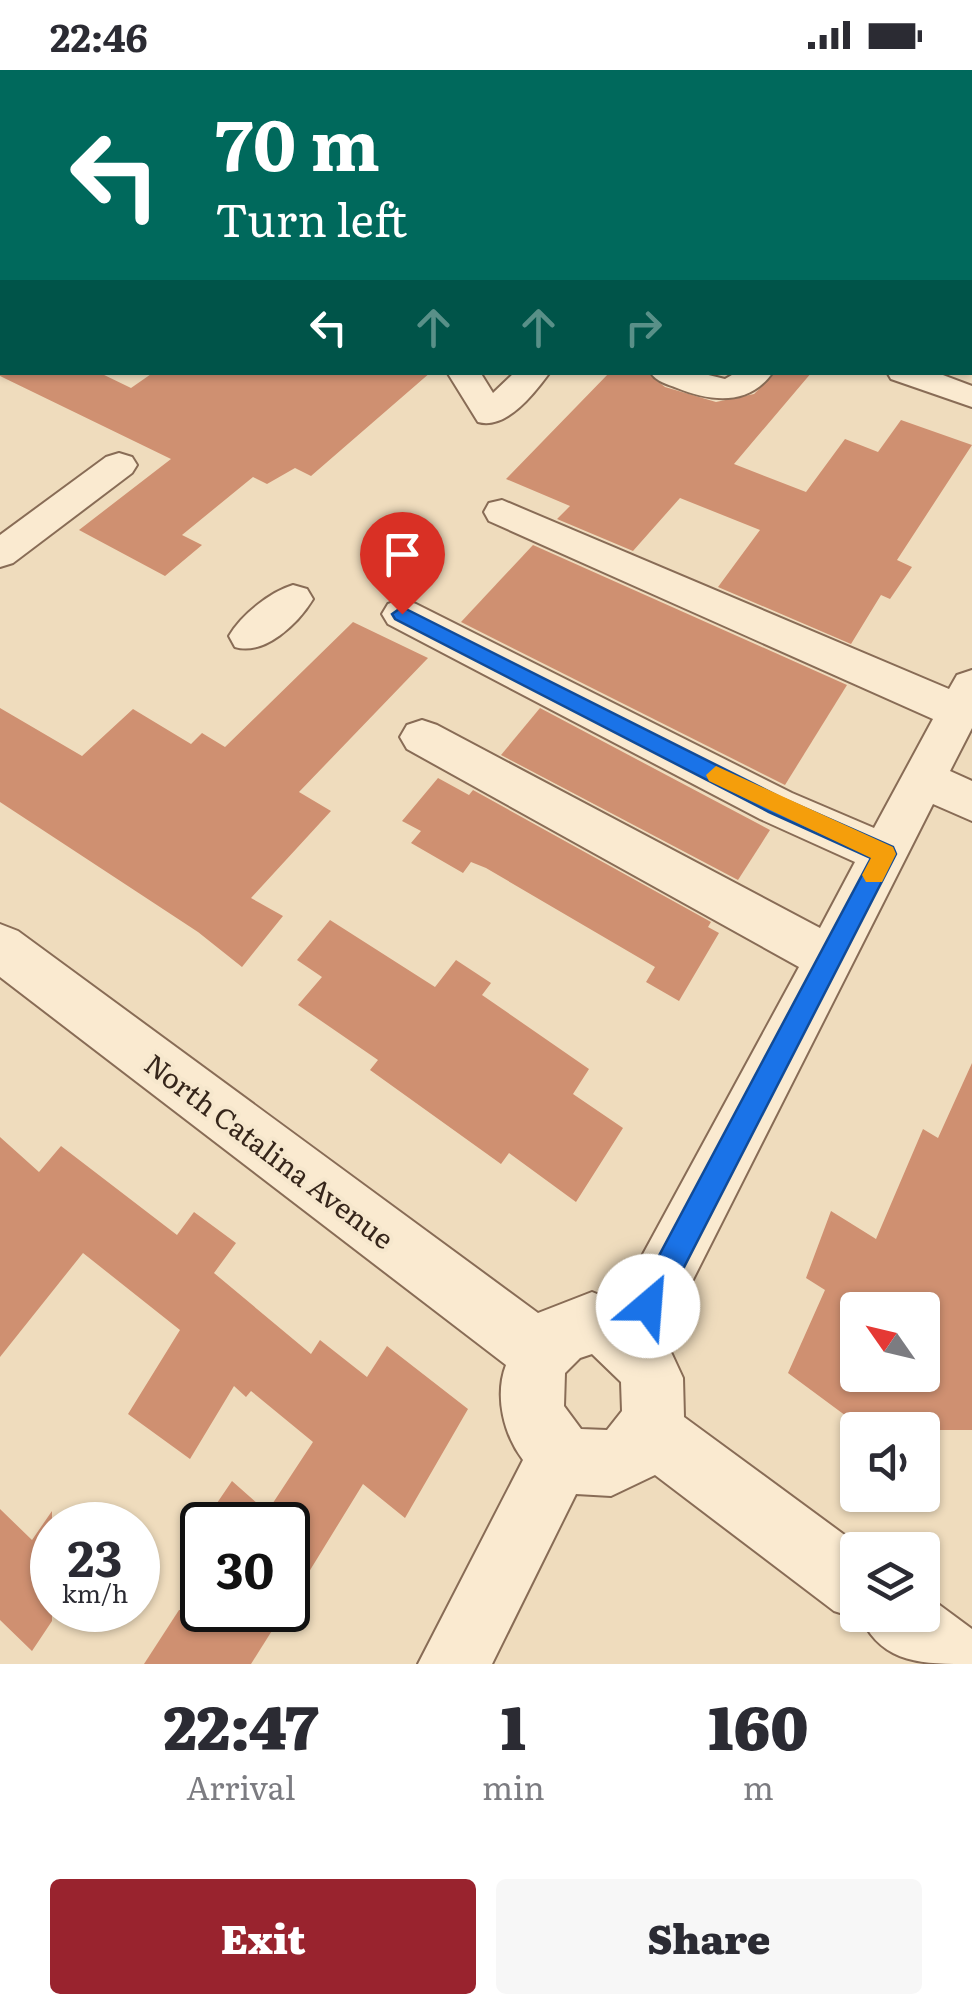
<!DOCTYPE html>
<style>
body{margin:0;font-family:Literata,serif;background:#f7f7f7;color:#2b2b33;height:100vh;display:flex;flex-direction:column;font-size:38px;white-space:nowrap}
*{box-sizing:border-box;margin:0}
p{font-size:32px;color:#7c7c81}
.icon{flex:none;width:55px;height:55px;fill:none;stroke:currentColor;stroke-width:2;stroke-linecap:round;stroke-linejoin:round}
.map{position:relative;height:1594px;overflow:hidden}
.details{display:flex;flex-direction:column;background:#fff;flex:1}
.details>*{flex:none}
.banner{position:absolute;left:0px;top:0px;width:972px;height:305px;box-shadow:0 2px 8px #0004;background:#00695c;color:#fff;overflow:hidden}
.needle{width:65px;rotate:304deg}
.fabs{position:absolute;left:840px;top:1222px;display:grid;gap:20px}
.fabs a{display:grid;place-items:center;width:100px;height:100px;border-radius:10px;background:#fff;box-shadow:0 2px 8px #0004;font-size:50px}
.speed{position:absolute;left:30px;top:1432px;display:flex;gap:20px;font-size:50px;font-weight:700;text-align:center}
.speed>*{display:grid;place-content:center;width:130px;height:130px;border-radius:50%;background:#fff;box-shadow:0 2px 8px #0004;line-height:1}
.speed small{font-size:25px;font-weight:400}
.speed .limit{border:5px solid #111;border-radius:15px;background:#fff;color:#111}
.pin{position:absolute;display:grid;place-items:center;width:85px;height:85px;color:#fff;margin:-102px -42px;border-radius:50% 50% 50% 0;rotate:-45deg;box-shadow:0 0 10px #0007}
.pin .icon{rotate:45deg}
.me{position:absolute;width:110px;margin:-55px;rotate:27deg;stroke-linejoin:round;filter:drop-shadow(0 0 8px #0008)}
.turn{display:flex;align-items:center;gap:35px;height:210px;padding:0 50px;font-size:45px}
.turn .icon{width:130px;height:130px;stroke-width:2.5}
.turn b{display:block;font-size:70px;line-height:85px}
.lanes{display:flex;align-items:center;height:95px;padding:0 50px;background:#0003;justify-content:center;gap:50px;direction:ltr}
.lanes .off{opacity:.35}
.eta{display:flex;justify-content:space-evenly;align-items:center;height:170px;text-align:center}
.eta b{font-size:60px;font-weight:800;line-height:70px}
.button{display:flex;gap:20px;margin-top:auto;padding:20px 50px}
.button a{flex:1;height:115px;border-radius:10px;background:#99232e;color:#fff;font-size:40px;font-weight:800;line-height:115px;text-align:center}
.button a+a{background:#f7f7f7;color:#2b2b33}
.status{display:flex;justify-content:space-between;align-items:center;height:70px;padding:0 50px;background:#fff;direction:ltr}
.status svg{height:28px;fill:currentColor}
.map>svg:first-child{display:block}
.building{fill:#cf9071;fill-rule:evenodd}
.lines{fill:none;stroke-linecap:round;stroke-linejoin:round}
.minor-casing{stroke:#886c56;stroke-width:4}
.minor{fill:#faead0;fill-rule:evenodd}
.route{fill:#1a73e8;stroke:#114b97;stroke-width:2.5}
.slow{fill:#f59e0b}
.labels{text-anchor:middle;dominant-baseline:central;stroke-width:8;stroke-linejoin:round;paint-order:stroke}
.street-label{font-size:28px;fill:#36261b;stroke:#f6e7cd}
</style>
<div class="status"><b>22:46</b><svg viewBox="0 0 49 12"><path d="M0 12V9h3v3zM5 12V6h3v6zM10 12V3h3v9zM15 12V0h3v12zM26 1h20v11H26zM47 4h2v5h-2z"/></svg></div>
<div class="map">
<svg width="972" height="1594" viewBox="0 0 972 1594">
<rect width="100%" height="100%" fill="#efdcbd"/>
<g class="building">
<polygon points="0,302 98,302 131,318 154,302 431,302 311,406 295,398 267,414 253,407 182,465 202,475 165,506 79,460 171,389 0,306"/>
<polygon points="610,302 646,302 665,317 716,332 754,324 776,302 812,302 734,394 806,422 845,369 878,382 901,350 972,375 897,490 912,497 890,529 881,525 851,574 718,517 760,460 680,428 633,481 557,449 570,436 506,409"/>
<polygon points="533,475 847,615 785,715 461,552"/>
<polygon points="353,552 428,588 299,722 331,741 251,828 283,846 242,897 198,862 0,732 0,638 82,686 133,639 191,674 202,663 225,677"/>
<polygon points="540,638 770,760 738,810 501,685"/>
<polygon points="438,708 469,725 473,720 711,852 708,857 719,863 679,931 646,912 655,897 486,798 471,792 463,803 411,773 421,761 402,751"/>
<polygon points="330,850 435,917 456,890 491,913 482,925 589,999 573,1024 623,1058 576,1132 509,1083 501,1094 370,1000 378,990 298,935 322,907 297,890"/>
<path d="M 972,993 L 972,1360 L 865,1360 L 788,1303 L 825,1220 L 806,1208 L 831,1141 L 876,1169 L 923,1059 L 938,1068 ZM 858,1240 L 922,1240 L 922,1305 L 858,1305 Z"/>
<polygon points="0,1067 39,1102 61,1076 177,1165 194,1142 236,1173 214,1203 311,1284 320,1270 367,1307 387,1276 468,1339 405,1448 363,1414 288,1536 288,1455 202,1455 232,1411 267,1442 313,1372 251,1321 246,1327 234,1316 190,1389 128,1344 180,1260 83,1183 0,1287"/>
<polygon points="0,1439 32,1470 52,1441 52,1551 32,1581 0,1550"/>
<polygon points="179,1540 285,1540 251,1594 144,1594"/>
</g>
<g class="lines">
<defs>
<g id="minor">
<polygon points="81,0 112,0 113,2 83,2"/>
<polygon points="970,76 972,77 972,93 970,92"/>
<rect x="0" y="103" width="2" height="17"/>
<polygon points="970,186 972,187 972,205 970,204"/>
<path d="M 447,302 L 480,302 L 493,323 L 515,302 L 550,302 C 534,324 506,360 478,352 Z"/>
<path d="M 650,302 L 696,302 L 725,309 L 737,302 L 773,302 C 749,336 712,332 677,318 C 667,314 657,312 650,302 Z"/>
<polygon points="887,302 935,302 972,316 972,337 891,309"/>
<polygon points="119,383 132,387 137,395 132,403 13,493 0,497 0,465 106,387"/>
<path d="M 502,430 L 949,619 L 957,605 L 972,600 L 972,658 L 950,701 L 972,711 L 972,751 L 933,734 L 664,1267 L 683,1308 L 684,1347 L 865,1480 L 858,1480 L 858,1545 L 922,1545 L 922,1522 L 972,1559 L 972,1594 C 923,1594 884,1594 862,1550 L 834,1541 L 655,1405 L 611,1426 L 576,1424 L 492,1594 L 418,1594 L 523,1390 C 504,1365 494,1326 506,1295 L 0,907 L 0,854 L 18,861 L 538,1243 L 592,1222 L 617,1232 L 799,897 L 407,679 L 400,667 L 407,655 L 422,650 L 437,655 L 820,858 L 855,792 L 760,749 L 388,554 L 382,544 L 388,534 L 402,529 L 416,534 L 792,723 L 874,758 L 933,649 L 489,451 L 484,442 L 489,433 ZM 592,1284 L 621,1312 L 622,1341 L 607,1360 L 581,1359 L 564,1336 L 565,1303 L 580,1288 Z"/>
<path d="M 293,515 L 307,519 L 313,529 C 298,554 264,586 235,577 L 229,566 C 241,545 270,522 293,515 Z"/>
</g>
</defs>
<use href="#minor" class="minor-casing"/>
<use href="#minor" class="minor"/>
</g>
<polygon class="route" points="402,537 784,729 893,777 896,784 659,1246 648,1250 638,1246 634,1236 638,1225 871,788 769,742 395,549 392,544"/>
<polygon class="slow" points="716,696 893,777 896,784 882,812 866,812 862,805 871,788 709,711 706,705"/>
<g class="labels">
<g class="street-label">
<text transform="translate(270 1080) rotate(37)">North Catalina Avenue</text>
</g>
</g>
</svg>
<div class="fabs">
<a><svg class="needle" viewBox="-14 -14 28 28"><path d="M0-13l5 13h-10z" fill="#e53935"/><path d="M0 13l5-13h-10z" fill="#7c7c81"/></svg></a>
<a><svg class="icon" aria-label="sound" viewBox="0 0 24 24"><path d="M4 9h4l5-4v14l-5-4H4zM17 9q2 3 0 6"/></svg></a>
<a><svg class="icon" aria-label="layers" viewBox="0 0 24 24"><path d="M12 4l9 5-9 5-9-5zM3 14l9 5 9-5"/></svg></a>
</div>
<div class="speed"><div>23<small>km/h</small></div><div class="limit">30</div></div>
<div class="pin" style="left:402px;top:544px;background:#d93025"><svg class="icon" aria-label="arrive" viewBox="0 0 24 24"><path d="M6 21V4h12l-3 4 3 4H6"/></svg></div>
<svg class="me" style="left:648px;top:1236px" viewBox="-20 -20 40 40"><circle r="19" fill="#fff"/><path d="M0-13L10 11 0 6-10 11z" fill="#1a73e8"/></svg>
<div class="banner">
<div class="turn"><svg class="icon" aria-label="left" viewBox="0 0 24 24"><path d="M17 20v-9H6M10 6l-5 5 5 5"/></svg><div><b>70 m</b>Turn left</div></div>
<div class="lanes"><svg class="icon" aria-label="left" viewBox="0 0 24 24"><path d="M17 20v-9H6M10 6l-5 5 5 5"/></svg><svg class="icon off" aria-label="ahead" viewBox="0 0 24 24"><path d="M12 20V5M6 11l6-6 6 6"/></svg><svg class="icon off" aria-label="ahead" viewBox="0 0 24 24"><path d="M12 20V5M6 11l6-6 6 6"/></svg><svg class="icon off" aria-label="right" viewBox="0 0 24 24"><path d="M7 20v-9h11M14 6l5 5-5 5"/></svg></div>
</div>
</div>
<section class="details">
<div class="eta">
<div><b>22:47</b><p>Arrival</p></div>
<div><b>1</b><p>min</p></div>
<div><b>160</b><p>m</p></div>
</div>
<div class="button"><a>Exit</a><a>Share</a></div>
</section>
